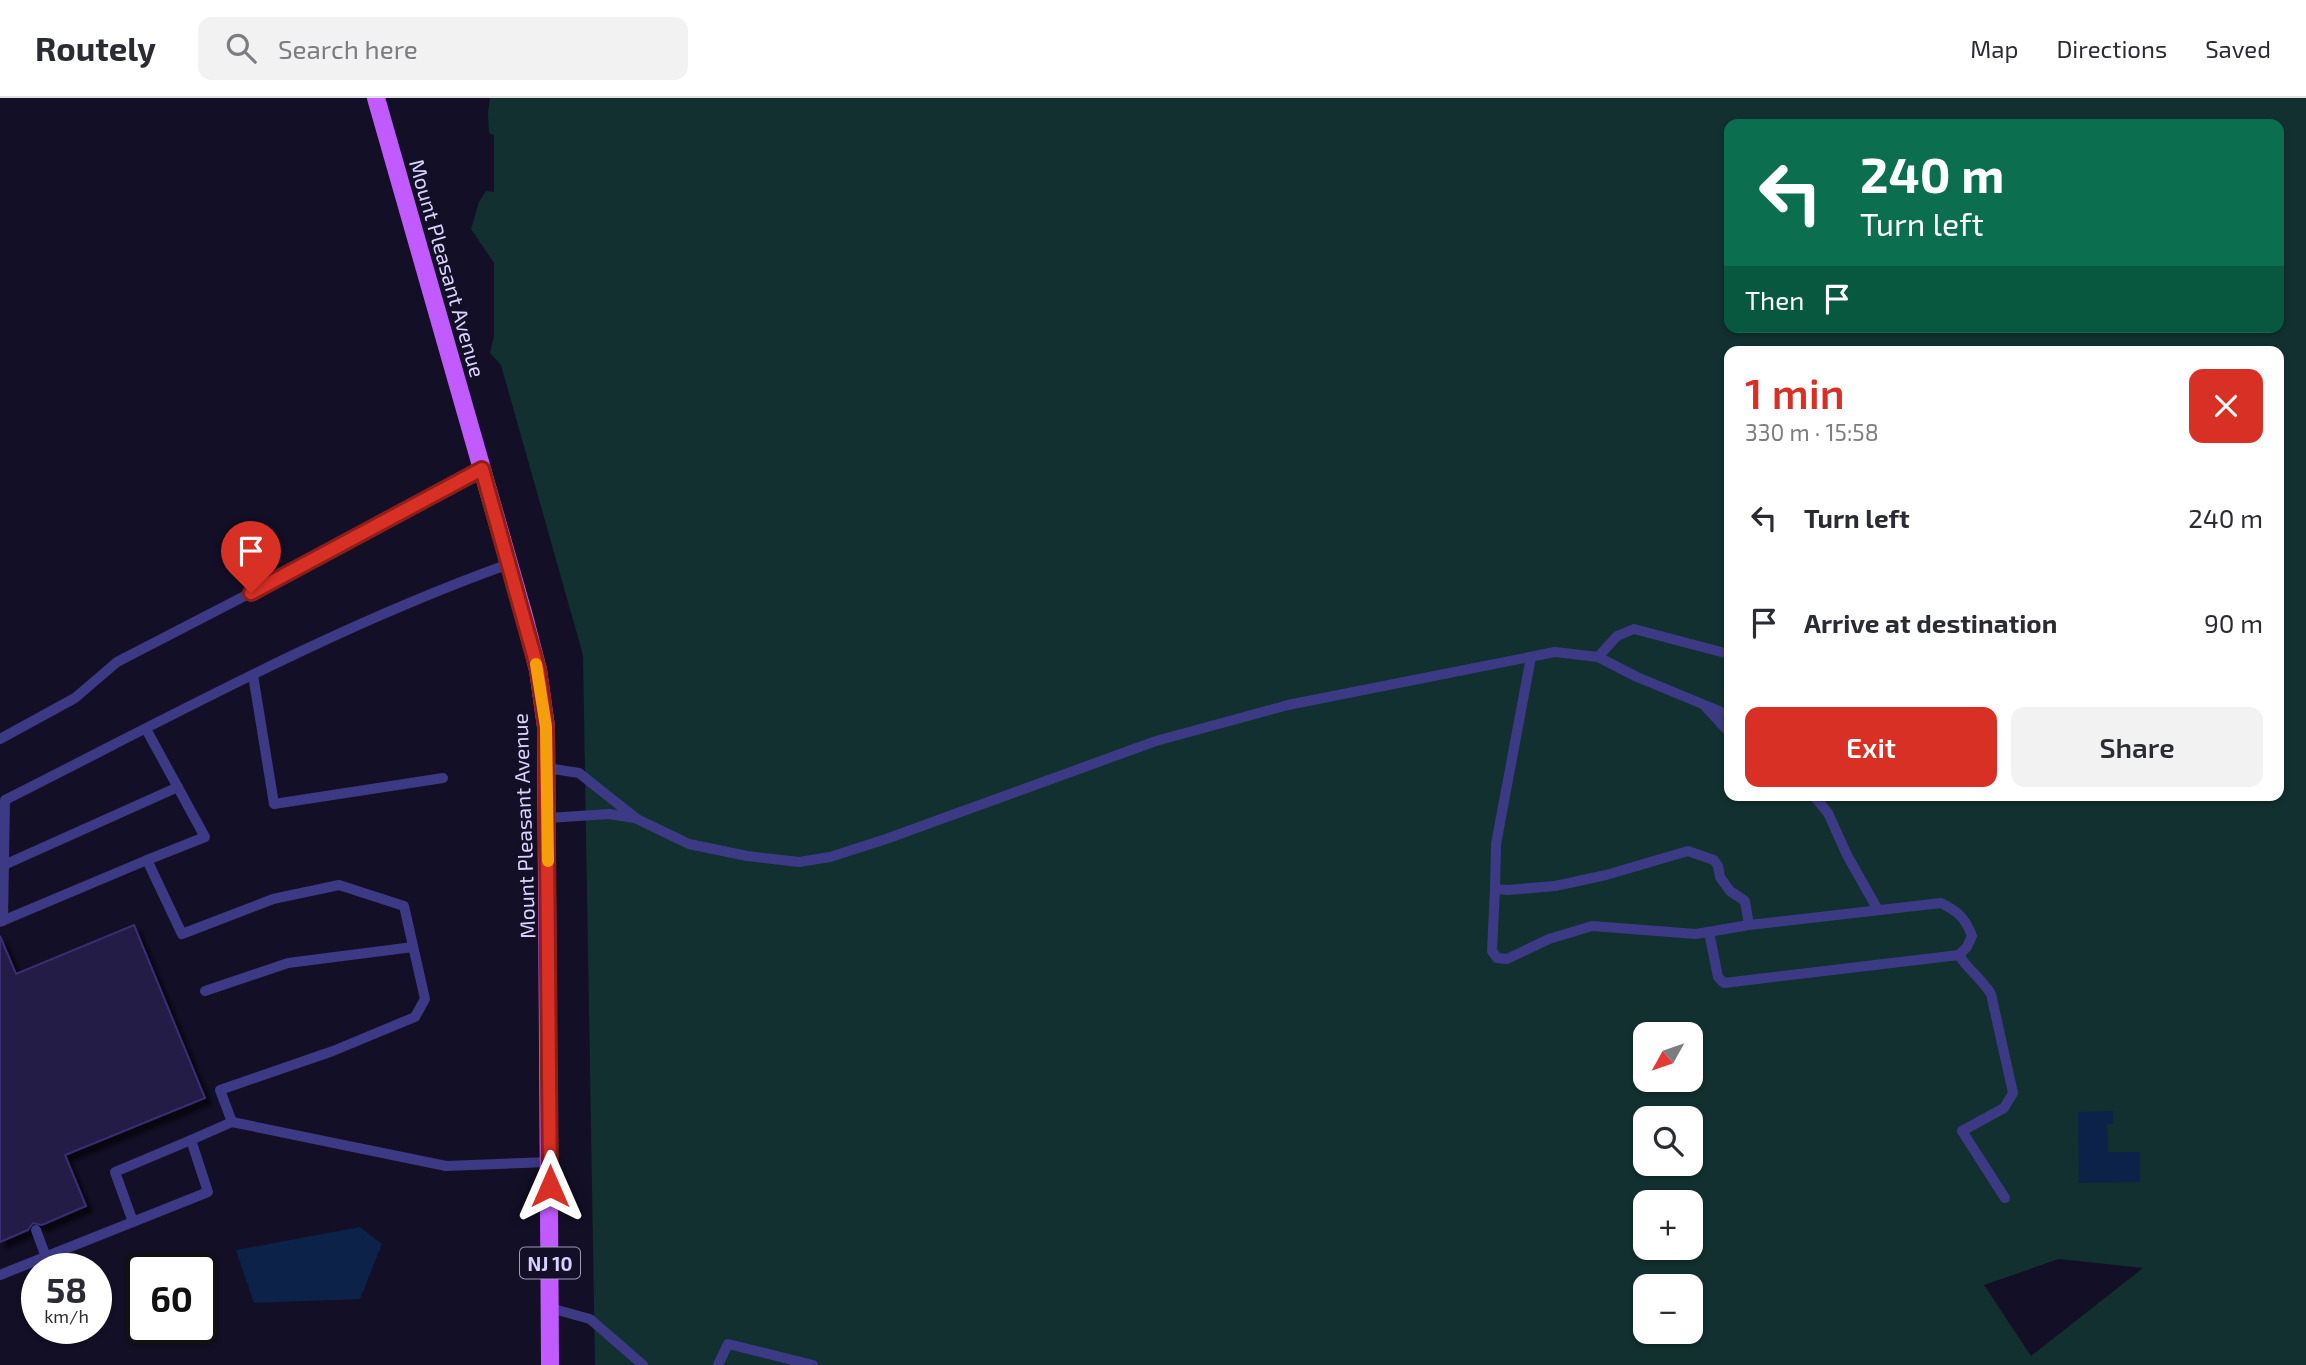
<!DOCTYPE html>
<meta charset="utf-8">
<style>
body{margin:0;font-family:"Exo 2",sans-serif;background:#f2f2f3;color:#2b2b33;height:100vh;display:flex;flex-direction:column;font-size:26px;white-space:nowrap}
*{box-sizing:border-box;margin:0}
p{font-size:23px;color:#7c7c81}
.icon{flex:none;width:38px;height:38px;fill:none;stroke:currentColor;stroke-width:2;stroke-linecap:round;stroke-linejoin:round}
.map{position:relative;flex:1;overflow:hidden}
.panel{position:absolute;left:1724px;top:248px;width:560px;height:455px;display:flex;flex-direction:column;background:#fff;border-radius:14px;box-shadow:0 2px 5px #0004}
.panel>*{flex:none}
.hud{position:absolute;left:1724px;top:21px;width:560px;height:214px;border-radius:14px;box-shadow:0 2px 5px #0004;background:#0b6e4f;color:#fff;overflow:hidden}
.needle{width:46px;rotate:230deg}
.buttons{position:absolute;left:1633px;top:924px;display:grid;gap:14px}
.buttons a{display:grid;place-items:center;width:70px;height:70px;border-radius:14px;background:#fff;box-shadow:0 2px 5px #0004;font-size:35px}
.speed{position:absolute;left:21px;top:1155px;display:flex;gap:14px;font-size:35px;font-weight:700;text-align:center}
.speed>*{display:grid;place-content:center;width:91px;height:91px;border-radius:50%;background:#fff;box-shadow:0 2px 5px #0004;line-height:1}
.speed small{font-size:18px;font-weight:400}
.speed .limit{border:4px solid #111;border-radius:10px;background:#fff;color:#111}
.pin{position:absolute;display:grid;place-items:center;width:60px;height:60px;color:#fff;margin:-72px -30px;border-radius:50% 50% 50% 0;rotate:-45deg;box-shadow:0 0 7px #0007}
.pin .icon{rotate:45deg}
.me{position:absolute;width:77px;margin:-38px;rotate:0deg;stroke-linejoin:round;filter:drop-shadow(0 0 5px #0008)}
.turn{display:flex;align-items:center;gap:24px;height:147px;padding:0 21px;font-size:32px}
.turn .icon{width:91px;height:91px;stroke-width:2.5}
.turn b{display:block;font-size:49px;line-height:60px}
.then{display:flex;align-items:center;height:66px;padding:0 21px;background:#0003;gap:14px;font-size:26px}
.round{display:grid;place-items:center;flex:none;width:74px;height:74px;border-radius:14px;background:#f2f2f3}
.headline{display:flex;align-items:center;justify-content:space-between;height:119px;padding:0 21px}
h1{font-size:42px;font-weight:600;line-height:52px;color:#d93025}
.action{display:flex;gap:14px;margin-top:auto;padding:14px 21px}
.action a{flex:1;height:80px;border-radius:14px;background:#d93025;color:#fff;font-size:28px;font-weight:600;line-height:80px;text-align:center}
.action a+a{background:#f2f2f3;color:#2b2b33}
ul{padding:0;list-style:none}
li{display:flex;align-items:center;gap:21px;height:105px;padding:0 21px}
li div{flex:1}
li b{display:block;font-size:26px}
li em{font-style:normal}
header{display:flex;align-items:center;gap:42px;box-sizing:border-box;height:98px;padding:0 35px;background:#fff;border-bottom:2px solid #e1e1e2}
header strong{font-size:33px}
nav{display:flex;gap:38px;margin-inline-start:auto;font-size:24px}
.search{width:490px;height:63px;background:#f2f2f3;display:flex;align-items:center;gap:18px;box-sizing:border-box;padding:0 24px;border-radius:14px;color:#7c7c81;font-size:26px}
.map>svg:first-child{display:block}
.green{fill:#12302f;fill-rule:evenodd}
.water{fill:#0c2248}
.building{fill:#241b47;stroke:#3b2d73;stroke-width:2;filter:url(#shadow)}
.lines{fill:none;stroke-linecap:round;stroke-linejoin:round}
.lane{stroke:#3d3a85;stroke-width:10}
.primary{stroke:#c25bff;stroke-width:18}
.route-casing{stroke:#8d1f18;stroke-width:18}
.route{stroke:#d93025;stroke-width:12}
.slow{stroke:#f59e0b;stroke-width:12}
.labels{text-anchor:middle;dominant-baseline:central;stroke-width:5;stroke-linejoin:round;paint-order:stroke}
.shield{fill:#130f26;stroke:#9e99be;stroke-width:2}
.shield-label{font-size:19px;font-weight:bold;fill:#d9d4ff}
.street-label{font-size:21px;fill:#d9d4ff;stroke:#130f26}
</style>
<header>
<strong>Routely</strong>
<div class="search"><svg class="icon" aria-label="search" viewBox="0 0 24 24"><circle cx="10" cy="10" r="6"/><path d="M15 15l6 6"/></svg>Search here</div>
<nav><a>Map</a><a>Directions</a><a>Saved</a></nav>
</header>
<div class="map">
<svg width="2306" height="1267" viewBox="0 0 2306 1267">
<defs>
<filter id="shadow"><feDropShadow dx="6" dy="6" stdDeviation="2" flood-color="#0009"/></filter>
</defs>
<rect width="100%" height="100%" fill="#130f26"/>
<path class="green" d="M 490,0 L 2306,0 L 2306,1267 L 595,1267 L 583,557 L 501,267 L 490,255 L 494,238 L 494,165 L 471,131 L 479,104 L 486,93 L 494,94 L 494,37 L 489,35 L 488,14 ZM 1729,26 L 2278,26 L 2278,229 L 1729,229 ZM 1729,254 L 2278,254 L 2278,698 L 1729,698 ZM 1645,936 L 1690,936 L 1690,982 L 1645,982 ZM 1645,1020 L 1690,1020 L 1690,1066 L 1645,1066 ZM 1645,1104 L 1690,1104 L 1690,1150 L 1645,1150 ZM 2059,1161 L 2143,1170 L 2031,1258 L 1984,1187 ZM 1645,1188 L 1690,1188 L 1690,1234 L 1645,1234 Z"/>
<g class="water">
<polygon points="2113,1013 2113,1026 2107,1026 2108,1054 2140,1054 2140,1084 2079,1085 2078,1014"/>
<polygon points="360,1129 382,1146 360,1201 254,1205 236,1152"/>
</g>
<polygon class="building" points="134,827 205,1000 65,1057 86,1108 42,1127 33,1125 28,1132 0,1144 0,838 16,876"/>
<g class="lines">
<g class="lane">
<polyline points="1531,559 1496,746 1495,791 1508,792 1555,788 1606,777 1688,753 1714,762 1718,768 1720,779 1730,793 1745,803 1749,827"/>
<polyline points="1598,559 1617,538 1634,531 1729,556"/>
<polyline points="253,577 274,706 443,680"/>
<polyline points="1705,608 1729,634"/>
<polyline points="146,631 205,739 147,762"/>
<polyline points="0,641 75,600 117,564 318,460 482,371"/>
<polyline points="547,670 579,675 637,721 689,746 747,758 799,764 830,759 886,741 1156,643 1288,607 1555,554 1598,559 1637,579 1729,617"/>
<polyline points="1814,698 1828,715 1847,757 1878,812"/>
<polyline points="548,720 609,716 634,720"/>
<polyline points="4,767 178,689"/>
<path d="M 1495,791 L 1492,853 L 1497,860 L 1507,861 L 1549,841 L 1592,828 L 1696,836 L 1749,827 L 1941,805 C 1959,814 1965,820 1972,838 L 1967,849 L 1959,857 L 1724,885 L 1718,879 L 1709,834"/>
<path d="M 3,823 L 5,702 C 170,619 335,528 509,466"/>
<polyline points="0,824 147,762 182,836 273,801 339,787 404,808 425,901 415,919 333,953 220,992 232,1024"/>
<path d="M 1959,857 C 1968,872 1982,881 1991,896 L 2013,995 L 2004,1010 L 1962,1033 L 2005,1100"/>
<polyline points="205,893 288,865 413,849"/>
<polyline points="133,1124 115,1074 191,1042"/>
<polyline points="36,1132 46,1159"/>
<polyline points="0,1177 208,1094 191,1042 232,1024 446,1068 550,1064"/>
<polyline points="550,1210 590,1221 643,1267"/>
<polyline points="718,1267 728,1246 813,1267"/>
</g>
<polyline class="primary" points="376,0 524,518 538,572 546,629 550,1267"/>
</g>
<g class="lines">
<defs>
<polyline id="route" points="251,495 482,371 538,572 546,629 550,1088"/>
</defs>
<use href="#route" class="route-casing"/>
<use href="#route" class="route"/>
<polyline class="slow" points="536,566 546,629 548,763"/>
</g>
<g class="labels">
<rect class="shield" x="520" y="1149.5" width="60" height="31" rx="5"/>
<g class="shield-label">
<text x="550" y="1165">NJ 10</text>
</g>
<g class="street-label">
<text transform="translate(448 170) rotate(74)">Mount Pleasant Avenue</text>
<text transform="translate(523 728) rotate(-92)">Mount Pleasant Avenue</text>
</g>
</g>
</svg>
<div class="buttons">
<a><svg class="needle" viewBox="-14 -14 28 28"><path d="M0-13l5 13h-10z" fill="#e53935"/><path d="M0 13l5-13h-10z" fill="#7c7c81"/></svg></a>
<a><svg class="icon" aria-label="search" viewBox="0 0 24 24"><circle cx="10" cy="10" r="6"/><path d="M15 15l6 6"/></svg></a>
<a>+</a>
<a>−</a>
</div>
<div class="speed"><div>58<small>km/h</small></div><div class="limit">60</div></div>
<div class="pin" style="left:251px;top:495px;background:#d93025"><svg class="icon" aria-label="arrive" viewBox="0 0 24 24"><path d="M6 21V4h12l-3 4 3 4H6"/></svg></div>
<svg class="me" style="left:550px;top:1088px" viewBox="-20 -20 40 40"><path d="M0-17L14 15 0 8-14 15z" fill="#d93025" stroke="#fff" stroke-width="4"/></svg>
<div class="hud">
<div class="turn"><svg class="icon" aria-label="left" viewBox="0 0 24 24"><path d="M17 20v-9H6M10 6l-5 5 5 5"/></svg><div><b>240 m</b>Turn left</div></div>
<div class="then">Then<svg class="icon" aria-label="arrive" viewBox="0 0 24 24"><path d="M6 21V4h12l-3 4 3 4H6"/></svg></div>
</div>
<section class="panel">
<div class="headline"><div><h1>1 min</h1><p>330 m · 15:58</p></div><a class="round" style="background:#d93025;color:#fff"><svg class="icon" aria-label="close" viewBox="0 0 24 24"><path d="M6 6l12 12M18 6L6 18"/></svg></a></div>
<ul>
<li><svg class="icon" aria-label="left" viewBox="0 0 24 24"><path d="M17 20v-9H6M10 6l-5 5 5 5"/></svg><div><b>Turn left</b></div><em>240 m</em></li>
<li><svg class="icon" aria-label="arrive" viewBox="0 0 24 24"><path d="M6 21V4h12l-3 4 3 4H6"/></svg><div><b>Arrive at destination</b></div><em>90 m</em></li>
</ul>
<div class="action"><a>Exit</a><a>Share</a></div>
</section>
</div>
